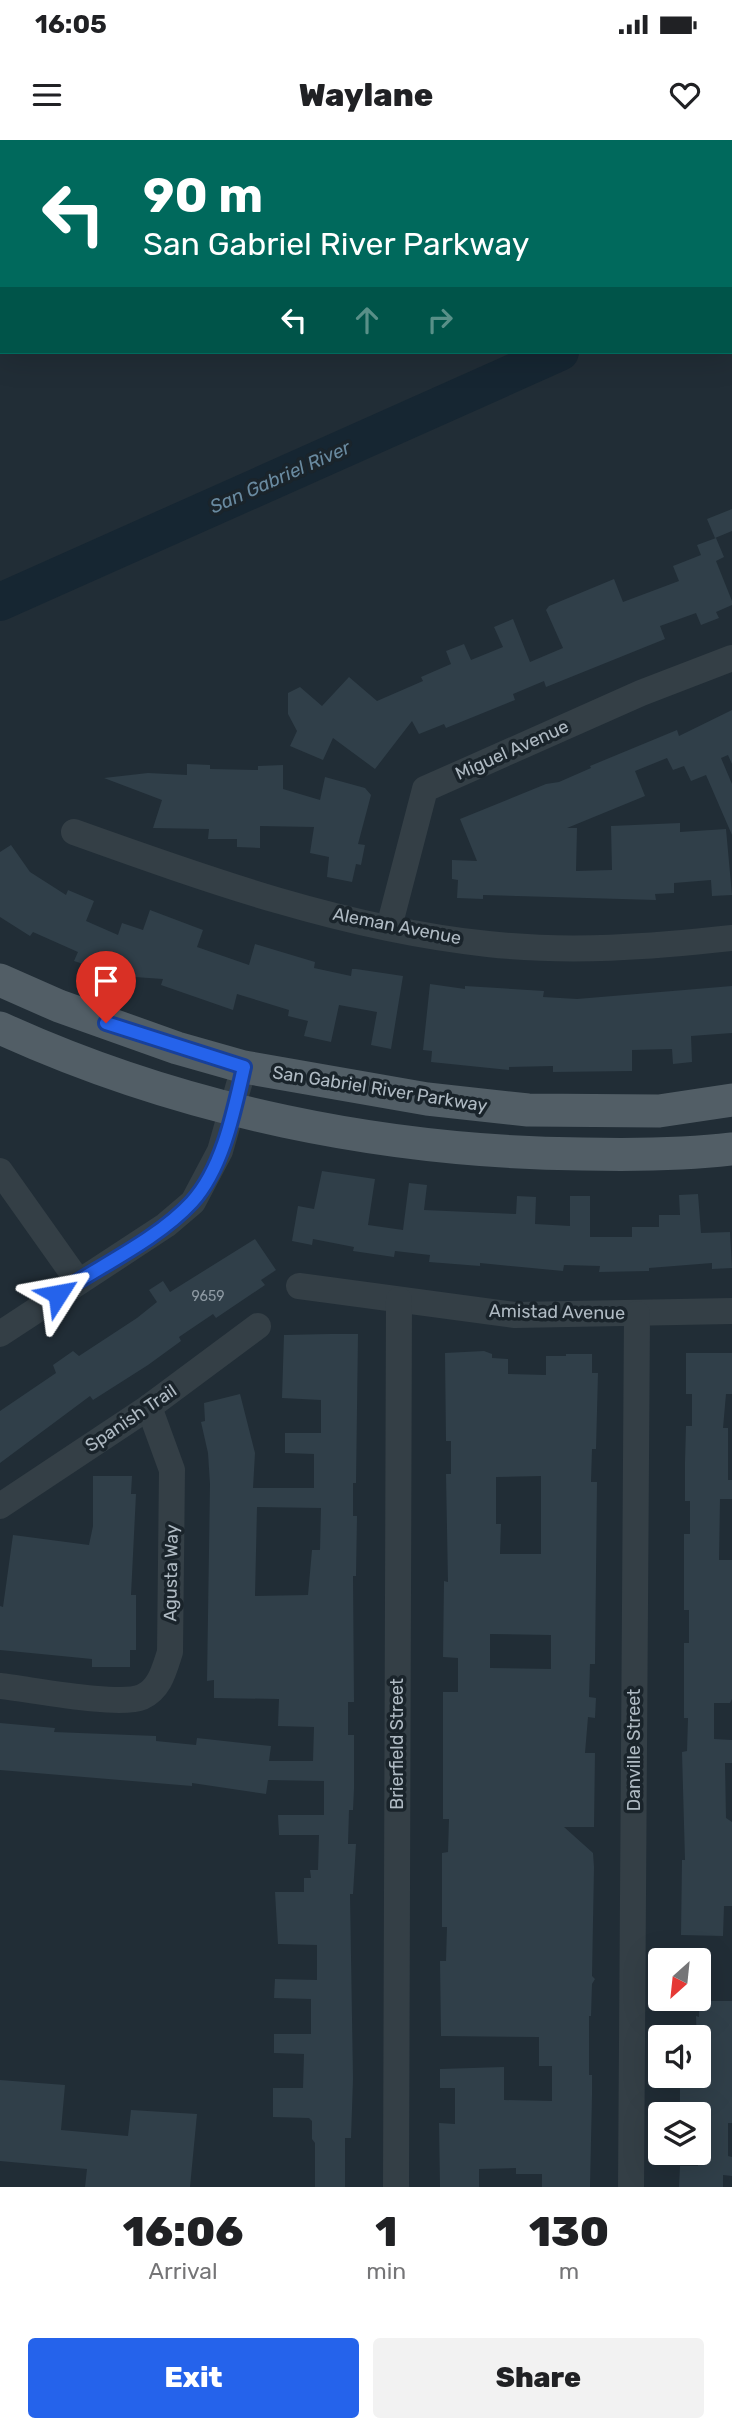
<!DOCTYPE html>
<style>
body{margin:0;font-family:Rubik,sans-serif;background:#f2f2f2;color:#202124;height:100vh;display:flex;flex-direction:column;font-size:26px;white-space:nowrap}
*{box-sizing:border-box;margin:0}
p{font-size:23px;color:#757577}
.icon{flex:none;width:38px;height:38px;fill:none;stroke:currentColor;stroke-width:2;stroke-linecap:round;stroke-linejoin:round}
.map{position:relative;height:2047px;overflow:hidden}
.details{display:flex;flex-direction:column;background:#fff;flex:1}
.details>*{flex:none}
.banner{position:absolute;left:0px;top:0px;width:733px;height:214px;box-shadow:0 7px 28px #0002;background:#00695c;color:#fff;overflow:hidden}
.needle{width:46px;rotate:207deg}
.tools{position:absolute;left:648px;top:1808px;display:grid;gap:14px}
.tools a{display:grid;place-items:center;width:63px;height:63px;border-radius:7px;background:#fff;box-shadow:0 7px 28px #0002;font-size:35px}
.pin{position:absolute;display:grid;place-items:center;width:60px;height:60px;color:#fff;margin:-72px -30px;border-radius:50% 50% 50% 0;rotate:-45deg;box-shadow:0 0 7px #0007}
.pin .icon{rotate:45deg}
.me{position:absolute;width:77px;margin:-38px;rotate:56deg;stroke-linejoin:round;filter:drop-shadow(0 0 5px #0008)}
.turn{display:flex;align-items:center;gap:24px;height:147px;padding:0 28px;font-size:32px}
.turn .icon{width:91px;height:91px;stroke-width:2.5}
.turn b{display:block;font-size:49px;line-height:60px}
.lanes{display:flex;align-items:center;height:66px;padding:0 28px;background:#0003;justify-content:center;gap:35px;direction:ltr}
.lanes .off{opacity:.35}
.eta{display:flex;justify-content:space-evenly;align-items:center;height:119px;text-align:center}
.eta b{font-size:42px;font-weight:800;line-height:49px}
.cta{display:flex;gap:14px;margin-top:auto;padding:14px 28px}
.cta a{flex:1;height:80px;border-radius:7px;background:#2563eb;color:#fff;font-size:28px;font-weight:800;line-height:80px;text-align:center}
.cta a+a{background:#f2f2f2;color:#202124}
.status{display:flex;justify-content:space-between;align-items:center;height:49px;padding:0 35px;background:#fff;direction:ltr}
.status svg{height:19px;fill:currentColor}
header{display:flex;justify-content:space-between;align-items:center;height:91px;padding:0 28px;background:#fff;font-size:32px;font-weight:800}
.map>svg:first-child{display:block}
.lines{fill:none;stroke-linecap:round;stroke-linejoin:round}
.river{stroke:#162632;stroke-width:38}
.building{fill:#303f49;fill-rule:evenodd}
.minor{stroke:#343f46;stroke-width:26}
.major{stroke:#525e66;stroke-width:33}
.route-casing{stroke:#184099;stroke-width:18}
.route{stroke:#2563eb;stroke-width:12}
.labels{text-anchor:middle;dominant-baseline:central;stroke-width:7;stroke-linejoin:round;paint-order:stroke}
.number-label{font-size:14px;fill:#8e9aa3}
.street-label{font-size:18px;fill:#afbac3;stroke:#1a242b}
.water-label{font-size:19px;font-style:italic;fill:#698aa0;stroke:#1a242b}
</style>
<div class="status"><b>16:05</b><svg viewBox="0 0 49 12"><path d="M0 12V9h3v3zM5 12V6h3v6zM10 12V3h3v9zM15 12V0h3v12zM26 1h20v11H26zM47 4h2v5h-2z"/></svg></div>
<header><svg class="icon" aria-label="menu" viewBox="0 0 24 24"><path d="M4 6h16M4 12h16M4 18h16"/></svg>Waylane<svg class="icon" aria-label="heart" viewBox="0 0 24 24"><path d="M12 20l-8-8c-3-5 5-10 8-4 3-6 11-1 8 4z"/></svg></header>
<div class="map">
<svg width="732" height="2047" viewBox="0 0 732 2047">
<rect width="100%" height="100%" fill="#212d36"/>
<g class="lines">
<polyline class="river" points="0,462 560,212"/>
</g>
<g class="building">
<polygon points="732,369 732,391 715,398 707,379"/>
<polygon points="716,398 724,417 716,421 732,461 732,465 716,472 719,478 701,485 696,473 660,486 665,499 546,547 544,541 513,554 515,560 446,588 444,584 419,594 412,581 375,629 333,598 323,620 290,606 297,591 288,574 288,553 300,547 322,566 349,537 377,561 423,541 421,537 451,524 446,511 464,504 471,520 503,507 494,487 513,479 530,522 563,508 546,470 549,466 614,439 623,462 679,441 673,426 701,415 697,405"/>
<polygon points="732,570 732,624 728,615 721,618 732,644 732,695 706,635 691,641 684,626 673,630 667,618 635,631 645,656 567,688 577,688 576,731 612,730 611,686 680,683 680,692 726,689 732,755 712,756 711,740 674,743 674,753 655,754 656,760 483,755 483,759 457,758 458,740 452,739 452,720 477,721 460,679 546,644 559,642 591,628 590,626 677,590 679,596"/>
<polygon points="187,624 210,625 210,629 258,630 258,626 283,625 283,649 320,660 325,637 365,648 371,655 358,704 365,705 361,725 356,724 352,742 327,737 329,717 310,713 314,687 260,686 260,708 237,707 237,699 208,699 209,689 153,688 162,660 104,638 148,633 187,635"/>
<polygon points="11,705 30,732 66,755 68,750 94,761 86,781 118,795 122,783 143,790 150,770 203,790 197,807 249,825 255,804 315,822 314,828 351,836 352,829 356,829 403,836 391,909 371,905 377,872 339,865 331,902 304,896 308,881 288,876 289,870 237,854 233,870 161,845 163,839 120,836 74,821 78,812 33,792 30,796 0,777 0,712"/>
<polygon points="430,844 465,849 465,846 544,851 543,857 577,859 732,846 732,893 691,896 692,922 673,924 672,909 632,910 632,931 553,932 553,926 509,927 509,930 431,922 432,911 423,910"/>
<polygon points="322,1031 375,1039 368,1085 403,1090 409,1043 427,1045 424,1070 516,1074 517,1056 536,1057 535,1084 570,1086 570,1056 590,1056 590,1097 632,1097 632,1087 659,1087 659,1075 680,1075 679,1055 698,1054 701,1093 730,1092 732,1128 712,1129 712,1123 649,1128 649,1131 599,1132 600,1126 564,1125 563,1131 480,1123 480,1126 429,1122 430,1115 395,1111 394,1117 353,1111 354,1107 313,1099 312,1105 292,1101 298,1066 314,1069"/>
<polygon points="255,1099 276,1130 261,1140 265,1145 216,1178 213,1174 179,1197 181,1201 148,1225 93,1260 90,1256 0,1323 0,1271 56,1233 53,1225 73,1211 79,1216 137,1178 157,1162 149,1150 163,1141 170,1152"/>
<path d="M 330,1194 L 358,1194 L 356,1343 L 353,1343 L 353,1376 L 357,1376 L 356,1436 L 353,1436 L 354,1562 L 348,1562 L 348,1595 L 354,1595 L 354,1649 L 353,1670 L 349,1670 L 348,1704 L 356,1704 L 353,1754 L 350,1754 L 353,1939 L 351,1998 L 345,1998 L 345,2047 L 315,2047 L 315,2003 L 312,1999 L 312,1981 L 309,1978 L 273,1977 L 273,1948 L 303,1948 L 304,1914 L 274,1913 L 274,1894 L 311,1894 L 311,1859 L 274,1858 L 275,1839 L 317,1840 L 317,1805 L 278,1804 L 275,1752 L 304,1752 L 304,1738 L 311,1738 L 310,1730 L 318,1730 L 319,1695 L 279,1695 L 278,1675 L 324,1675 L 324,1641 L 268,1640 L 266,1654 L 192,1643 L 192,1646 L 0,1630 L 0,1583 L 55,1588 L 54,1592 L 156,1596 L 156,1601 L 196,1605 L 197,1598 L 271,1606 L 269,1621 L 313,1621 L 314,1587 L 278,1586 L 279,1559 L 214,1558 L 214,1540 L 207,1541 L 210,1344 L 208,1313 L 201,1282 L 205,1281 L 204,1263 L 240,1254 L 255,1313 L 253,1348 L 314,1348 L 314,1314 L 285,1313 L 285,1293 L 321,1293 L 321,1260 L 282,1258 L 284,1195 ZM 257,1367 L 321,1368 L 320,1410 L 312,1410 L 308,1455 L 255,1456 Z"/>
<path d="M 484,1211 L 492,1214 L 492,1218 L 508,1219 L 508,1234 L 546,1235 L 546,1216 L 566,1216 L 566,1214 L 592,1214 L 592,1233 L 598,1233 L 596,1309 L 592,1309 L 591,1342 L 597,1342 L 595,1524 L 590,1524 L 589,1557 L 596,1558 L 595,1578 L 588,1577 L 585,1613 L 595,1613 L 594,1687 L 564,1687 L 593,1713 L 594,1727 L 592,1836 L 595,1839 L 592,1844 L 591,1876 L 589,1876 L 589,1935 L 592,1935 L 592,1955 L 590,2047 L 542,2047 L 542,2034 L 516,2034 L 516,2028 L 479,2029 L 479,2047 L 440,2047 L 439,1983 L 455,1984 L 455,1948 L 440,1948 L 440,1929 L 504,1927 L 504,1960 L 552,1961 L 552,1926 L 539,1926 L 539,1897 L 441,1896 L 440,1821 L 446,1821 L 447,1787 L 442,1787 L 442,1713 L 448,1712 L 449,1679 L 443,1679 L 443,1552 L 458,1552 L 458,1518 L 443,1517 L 444,1441 L 448,1442 L 446,1334 L 451,1334 L 451,1301 L 446,1301 L 445,1213 ZM 541,1336 L 541,1414 L 500,1414 L 501,1384 L 496,1384 L 496,1337 ZM 490,1494 L 551,1495 L 551,1529 L 490,1528 Z"/>
<polygon points="686,1213 732,1213 732,1254 726,1254 723,1288 728,1288 728,1340 732,1340 732,1359 720,1359 719,1420 732,1420 732,1559 730,1563 714,1563 714,1599 732,1600 732,1623 725,1623 726,1678 732,1682 732,1766 724,1766 723,1796 681,1795 682,1720 685,1720 682,1612 687,1611 688,1578 684,1578 684,1503 689,1503 689,1470 684,1470 684,1394 690,1394 690,1361 685,1361 685,1322 686,1286 692,1286 692,1254 686,1254"/>
<polygon points="93,1336 132,1336 131,1354 136,1354 131,1455 136,1455 136,1510 130,1510 130,1527 92,1527 92,1519 0,1510 0,1466 3,1467 13,1395 89,1405 93,1386"/>
<polygon points="699,1861 732,1861 732,1983 728,1983 728,2016 732,2017 732,2036 723,2035 723,2047 679,2047 680,2026 698,2026 698,1974 680,1974 680,1936 698,1936 696,1876 699,1877"/>
<polygon points="0,1940 65,1945 61,1990 128,1996 131,1970 197,1974 190,2047 85,2047 87,2029 0,2021"/>
</g>
<g class="lines">
<g class="minor">
<path d="M 74,692 C 208,740 345,789 488,804 C 569,813 652,807 732,798"/>
<polyline points="389,787 425,649 641,553 732,518"/>
<polyline points="0,1031 78,1141"/>
<polyline points="299,1146 515,1175 732,1171"/>
<polyline points="0,1194 166,1085 193,1062 220,1011 244,927"/>
<polyline points="0,1366 149,1267 258,1186"/>
<path d="M 0,1546 C 29,1549 119,1567 142,1557 C 160,1549 164,1530 170,1512 L 172,1330 L 149,1267"/>
<polyline points="396,2047 399,1160"/>
<polyline points="631,2047 637,1174"/>
</g>
<g class="major">
<polyline points="0,840 59,866 177,908 244,927 427,959 528,970 659,971 732,960"/>
<path d="M 0,888 C 182,971 384,1012 583,1014 C 633,1015 683,1015 732,1009"/>
</g>
</g>
<g class="lines">
<defs>
<path id="route" d="M 58,1154 C 100,1126 158,1099 192,1062 C 223,1028 234,971 244,927 L 106,883"/>
</defs>
<use href="#route" class="route-casing"/>
<use href="#route" class="route"/>
</g>
<g class="labels">
<g class="number-label">
<text x="208" y="1156">9659</text>
</g>
<g class="street-label">
<text transform="translate(512 610) rotate(-24)">Miguel Avenue</text>
<text transform="translate(397 786) rotate(11)">Aleman Avenue</text>
<text transform="translate(380 949) rotate(9)">San Gabriel River Parkway</text>
<text transform="translate(557 1172) rotate(1)">Amistad Avenue</text>
<text transform="translate(131 1278) rotate(-34)">Spanish Trail</text>
<text transform="translate(171 1433) rotate(-89)">Agusta Way</text>
<text transform="translate(397 1604) rotate(-90)">Brierfield Street</text>
<text transform="translate(634 1610) rotate(-90)">Danville Street</text>
</g>
<g class="water-label">
<text transform="translate(280 337) rotate(-24)">San Gabriel River</text>
</g>
</g>
</svg>
<div class="tools">
<a><svg class="needle" viewBox="-14 -14 28 28"><path d="M0-13l5 13h-10z" fill="#e53935"/><path d="M0 13l5-13h-10z" fill="#757577"/></svg></a>
<a><svg class="icon" aria-label="sound" viewBox="0 0 24 24"><path d="M4 9h4l5-4v14l-5-4H4zM17 9q2 3 0 6"/></svg></a>
<a><svg class="icon" aria-label="layers" viewBox="0 0 24 24"><path d="M12 4l9 5-9 5-9-5zM3 14l9 5 9-5"/></svg></a>
</div>
<div class="pin" style="left:106px;top:883px;background:#d93025"><svg class="icon" aria-label="arrive" viewBox="0 0 24 24"><path d="M6 21V4h12l-3 4 3 4H6"/></svg></div>
<svg class="me" style="left:58px;top:1154px" viewBox="-20 -20 40 40"><path d="M0-17L14 15 0 8-14 15z" fill="#2563eb" stroke="#fff" stroke-width="4"/></svg>
<div class="banner">
<div class="turn"><svg class="icon" aria-label="left" viewBox="0 0 24 24"><path d="M17 20v-9H6M10 6l-5 5 5 5"/></svg><div><b>90 m</b>San Gabriel River Parkway</div></div>
<div class="lanes"><svg class="icon" aria-label="left" viewBox="0 0 24 24"><path d="M17 20v-9H6M10 6l-5 5 5 5"/></svg><svg class="icon off" aria-label="ahead" viewBox="0 0 24 24"><path d="M12 20V5M6 11l6-6 6 6"/></svg><svg class="icon off" aria-label="right" viewBox="0 0 24 24"><path d="M7 20v-9h11M14 6l5 5-5 5"/></svg></div>
</div>
</div>
<section class="details">
<div class="eta">
<div><b>16:06</b><p>Arrival</p></div>
<div><b>1</b><p>min</p></div>
<div><b>130</b><p>m</p></div>
</div>
<div class="cta"><a>Exit</a><a>Share</a></div>
</section>
